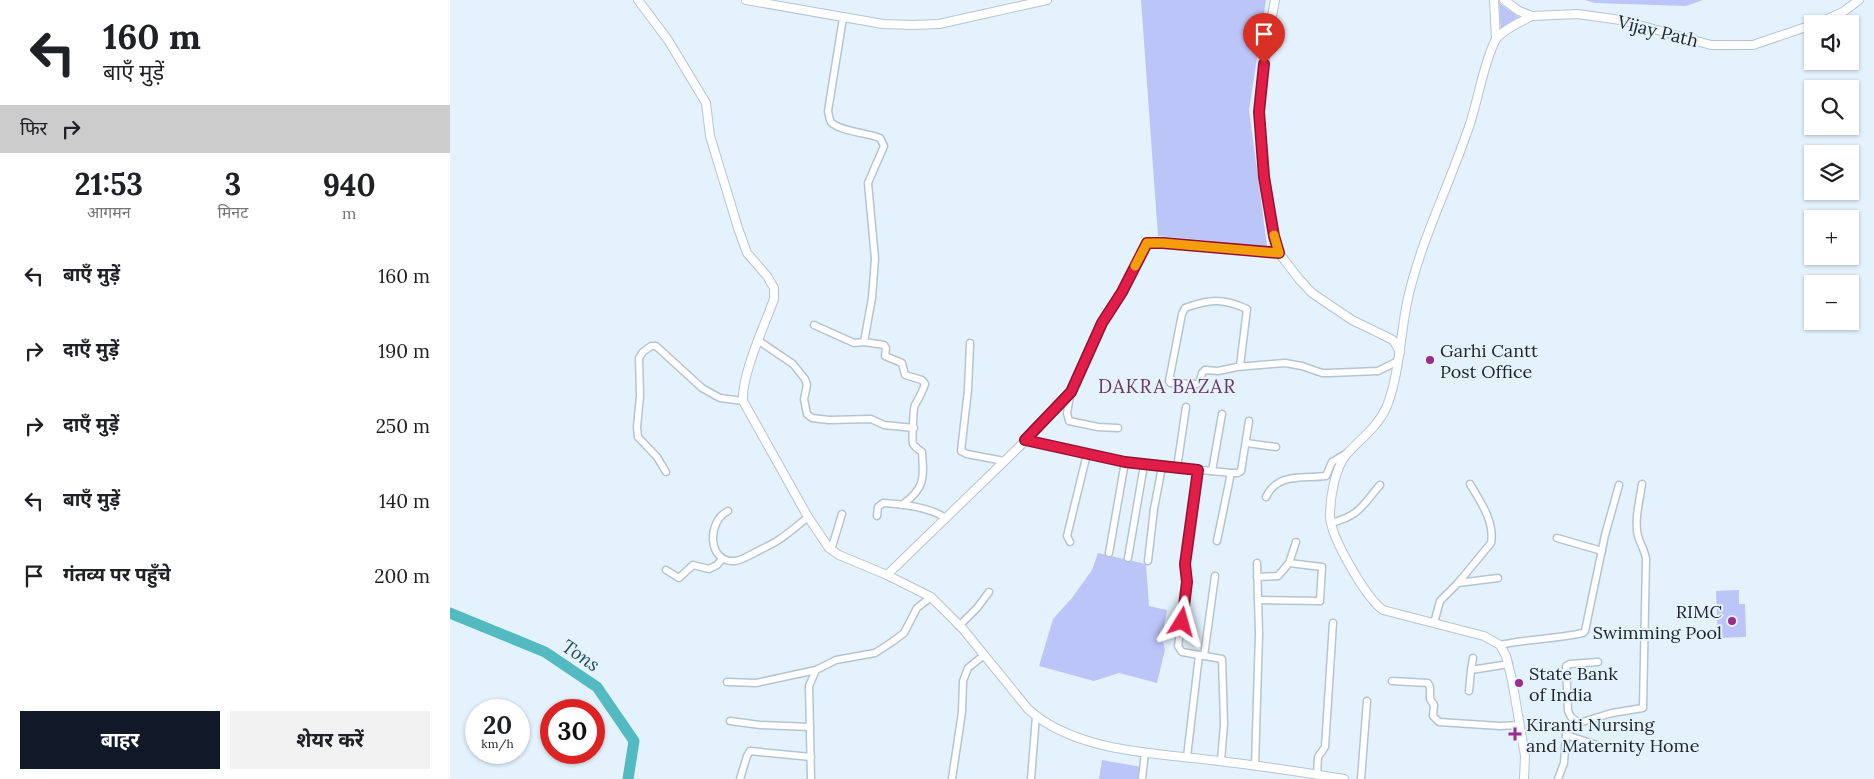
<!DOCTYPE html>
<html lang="hi">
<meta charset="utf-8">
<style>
body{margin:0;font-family:Lora,"Noto Sans Devanagari",serif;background:#f2f2f2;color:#202124;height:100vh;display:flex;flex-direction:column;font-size:19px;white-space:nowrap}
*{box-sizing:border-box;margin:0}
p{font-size:16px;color:#757577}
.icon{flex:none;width:28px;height:28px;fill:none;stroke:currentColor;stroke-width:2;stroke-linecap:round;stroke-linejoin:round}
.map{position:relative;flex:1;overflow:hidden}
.sheet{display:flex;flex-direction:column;background:#fff;width:450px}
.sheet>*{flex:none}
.banner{background:#fff;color:#202124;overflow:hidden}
.fabs{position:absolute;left:1354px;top:15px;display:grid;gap:10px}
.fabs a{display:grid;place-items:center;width:55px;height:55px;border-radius:0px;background:#fff;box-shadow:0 1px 4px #0004;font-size:25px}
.speed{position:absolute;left:15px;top:699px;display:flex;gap:10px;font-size:25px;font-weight:700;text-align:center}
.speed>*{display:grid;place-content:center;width:65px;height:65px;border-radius:50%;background:#fff;box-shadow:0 1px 4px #0004;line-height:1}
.speed small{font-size:12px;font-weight:400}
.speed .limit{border:8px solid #d22;background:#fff;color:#111}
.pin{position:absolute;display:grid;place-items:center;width:42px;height:42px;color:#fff;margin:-51px -21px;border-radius:50% 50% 50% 0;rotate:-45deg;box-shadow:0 0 5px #0007}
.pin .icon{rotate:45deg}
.me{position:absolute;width:55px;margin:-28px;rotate:8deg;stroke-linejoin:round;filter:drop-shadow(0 0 4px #0008)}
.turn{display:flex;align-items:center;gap:18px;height:105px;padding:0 20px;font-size:22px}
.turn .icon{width:65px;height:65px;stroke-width:2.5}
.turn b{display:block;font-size:35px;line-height:42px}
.then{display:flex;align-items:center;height:48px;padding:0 20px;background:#0003;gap:10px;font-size:19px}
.eta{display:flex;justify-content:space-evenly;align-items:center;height:85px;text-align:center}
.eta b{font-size:30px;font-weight:700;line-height:35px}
.primary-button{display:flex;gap:10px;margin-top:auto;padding:10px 20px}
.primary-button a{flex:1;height:58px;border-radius:0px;background:#111827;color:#fff;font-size:20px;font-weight:700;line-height:58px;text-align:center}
.primary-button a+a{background:#f2f2f2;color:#202124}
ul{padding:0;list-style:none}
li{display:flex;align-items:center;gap:15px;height:75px;padding:0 20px}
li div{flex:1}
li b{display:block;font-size:19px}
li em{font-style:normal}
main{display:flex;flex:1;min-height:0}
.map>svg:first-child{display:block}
.green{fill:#bcc5f8}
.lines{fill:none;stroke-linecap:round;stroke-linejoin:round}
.river{stroke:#52bac0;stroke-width:11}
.minor-casing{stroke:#b6c4ce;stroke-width:9}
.tertiary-casing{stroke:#b6c4ce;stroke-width:10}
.minor{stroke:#fff;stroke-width:6}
.tertiary{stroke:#fff;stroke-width:8}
.route-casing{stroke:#92132f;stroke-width:12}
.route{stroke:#e11d48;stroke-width:9}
.slow{stroke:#f59e0b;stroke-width:9}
.poi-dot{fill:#9c2c8b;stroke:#e4f2fd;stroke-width:2}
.labels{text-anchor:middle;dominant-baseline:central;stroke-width:4;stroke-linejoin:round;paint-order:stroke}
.street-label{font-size:18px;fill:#1f2428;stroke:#e4f2fd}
.poi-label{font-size:18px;fill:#1f2428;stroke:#e4f2fd;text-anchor:start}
.neighbourhood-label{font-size:19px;letter-spacing:1px;fill:#6d3663;stroke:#e4f2fd}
.water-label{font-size:19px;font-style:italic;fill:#204e51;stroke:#e4f2fd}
</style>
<main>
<section class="sheet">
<div class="banner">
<div class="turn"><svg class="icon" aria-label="left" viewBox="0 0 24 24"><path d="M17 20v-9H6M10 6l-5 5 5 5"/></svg><div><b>160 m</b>बाएँ मुड़ें</div></div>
<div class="then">फिर<svg class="icon" aria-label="right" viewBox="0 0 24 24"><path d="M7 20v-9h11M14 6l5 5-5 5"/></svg></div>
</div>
<div class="eta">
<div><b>21:53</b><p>आगमन</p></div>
<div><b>3</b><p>मिनट</p></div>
<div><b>940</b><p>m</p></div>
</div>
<ul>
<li><svg class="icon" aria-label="left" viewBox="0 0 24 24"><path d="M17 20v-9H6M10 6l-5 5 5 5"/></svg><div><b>बाएँ मुड़ें</b></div><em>160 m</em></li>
<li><svg class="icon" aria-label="right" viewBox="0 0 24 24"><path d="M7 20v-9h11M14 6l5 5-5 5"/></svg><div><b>दाएँ मुड़ें</b></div><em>190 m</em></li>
<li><svg class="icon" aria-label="right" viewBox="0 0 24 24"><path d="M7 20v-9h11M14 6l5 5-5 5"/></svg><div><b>दाएँ मुड़ें</b></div><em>250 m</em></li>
<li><svg class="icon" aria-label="left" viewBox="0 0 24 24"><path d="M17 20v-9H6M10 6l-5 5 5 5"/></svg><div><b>बाएँ मुड़ें</b></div><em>140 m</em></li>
<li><svg class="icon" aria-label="arrive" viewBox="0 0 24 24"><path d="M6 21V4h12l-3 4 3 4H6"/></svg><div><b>गंतव्य पर पहुँचे</b></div><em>200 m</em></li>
</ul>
<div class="primary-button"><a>बाहर</a><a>शेयर करें</a></div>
</section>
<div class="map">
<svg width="1424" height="779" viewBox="0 0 1424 779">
<rect width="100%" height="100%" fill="#e4f2fd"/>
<g class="green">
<polygon points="691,0 816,0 799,110 817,246 708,236"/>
<polygon points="1135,0 1253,0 1236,6 1145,3"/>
<polygon points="1049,3 1070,18 1051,30"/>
<polygon points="648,553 696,564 699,606 717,610 712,638 715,650 707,683 669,673 644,681 589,666 603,619 622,598 642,570"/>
<polygon points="1289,590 1289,604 1295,604 1296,637 1268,638 1266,591"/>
<polygon points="652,760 692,767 690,779 649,779"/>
</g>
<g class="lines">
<polyline class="river" points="0,613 95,652 147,687 184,741 178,779"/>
<defs>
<g id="minor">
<path d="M 393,18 L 378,111 C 379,115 379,119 381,122 C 388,131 418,133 430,138 L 434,146 L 418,183 L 425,259 L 422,298 L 414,342 L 434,345 L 436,348 L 435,356 L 452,363 L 455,375 L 472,380 L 475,384 C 472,393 469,398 465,405 C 463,408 462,442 463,444 C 465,447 469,450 472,452 C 474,479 475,488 452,505"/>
<polyline points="364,325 404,343 414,342"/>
<polyline points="309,341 343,364 355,379 357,385 354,399 357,414 362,418 379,420 421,419 434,425 464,428"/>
<polyline points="520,343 518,390 511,451 517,454 554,461"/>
<path d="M 790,366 L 797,309 C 773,298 759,299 735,308 L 732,314 L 719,381 L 720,383 L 747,384 L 750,382 L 752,373 L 755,370 L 768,371 L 787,367 L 835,363 L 852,366 L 872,373 L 879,373 L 928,371 L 948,361"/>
<polyline points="621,391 617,413 619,421 648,427 668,428"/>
<polyline points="575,440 675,462 781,473 767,541"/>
<polyline points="796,443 826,447"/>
<polyline points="727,468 736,407"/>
<polyline points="748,470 735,564 737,582 728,646 732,652 772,659 774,724 771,761"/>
<polyline points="762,471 772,414"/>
<polyline points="216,472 207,457 188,437 187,427 190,396 189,358 193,352 201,346 206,346 252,388 270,398 293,401"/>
<polyline points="781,473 788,473 791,471 799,421"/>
<path d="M 816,497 C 828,472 853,479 876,476 L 882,462 L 899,452"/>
<path d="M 278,511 C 257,521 257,563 285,561 C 293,560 300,555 306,552 C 313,548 321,545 327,541 C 338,534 348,525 358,517"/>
<path d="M 427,516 L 428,507 L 433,503 C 451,504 480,507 495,518"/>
<path d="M 881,523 C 909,516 912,506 930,485"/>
<polyline points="1107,538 1152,551"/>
<polyline points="620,542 617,536 637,454"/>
<polyline points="381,550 392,514"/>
<polyline points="659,553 675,462"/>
<polyline points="678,558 694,465"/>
<polyline points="698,561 704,509 712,467"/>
<polyline points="839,563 846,542"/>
<polyline points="216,570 229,578 243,565 259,569 267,565 272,559"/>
<polyline points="807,577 828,576 839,563 872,567 870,601 808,600"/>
<polyline points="1008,583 1048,578"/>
<path d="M 984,623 L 990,601 L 1008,583 L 1041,543 C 1045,522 1030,501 1020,484"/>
<polyline points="509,626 527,608 539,592"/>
<path d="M 1050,645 C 1077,639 1105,639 1133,633 L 1135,631 L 1155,535 L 1169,485"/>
<polyline points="754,656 765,576"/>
<polyline points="1021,670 1023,658"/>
<polyline points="942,681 978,683 980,687 980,699 984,705 983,716 989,722 1050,726 1070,725"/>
<polyline points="277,682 306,683 366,670"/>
<polyline points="1019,691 1021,670 1059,664"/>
<polyline points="280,721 310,725 360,727"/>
<polyline points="1129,723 1121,717 1118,711 1116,666 1120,664 1148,662"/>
<polyline points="1116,735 1147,745"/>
<polyline points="737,757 749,655"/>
<polyline points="805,766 809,634 807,563"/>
<polyline points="867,775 868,757 875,747 883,623"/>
<polyline points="290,779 297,756 300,751 361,757"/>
<polyline points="361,779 359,686 366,670 386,660 425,653 442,642 454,633 467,608 481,597"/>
<polyline points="502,779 512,712 513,681 518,668 534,655"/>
<polyline points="581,779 586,716"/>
<polyline points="692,779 695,752"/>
<polyline points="911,779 917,701"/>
<path d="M 1108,779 L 1114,763 L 1116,735 L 1121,729 L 1129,723 L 1145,718 L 1162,713 L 1193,708 L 1196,559 C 1195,550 1190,544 1188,536 C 1184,520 1190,499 1192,484"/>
</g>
<g id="tertiary">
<path d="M 188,0 L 218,40 L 256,103 L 260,136 L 288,228 L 297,253 L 317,276 L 324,288 L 324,299 C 315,324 291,376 293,401 L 358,517 L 379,548 L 389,555 L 437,575 L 481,597 L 513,629 L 578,709 C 626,753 708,753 769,761 C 811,766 852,772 894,779"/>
<polyline points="296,0 433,24 464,25 489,24 597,0"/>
<polyline points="825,0 816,48 809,112 815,177 824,235 829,253 849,279 862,293 902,320 941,339 944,341 950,352"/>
<polyline points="1044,0 1046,39"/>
<polyline points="1054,0 1069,11 1082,16 1127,14 1171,20 1261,45 1303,45 1362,25"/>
<polyline points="1366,24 1393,12 1409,0"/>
<polyline points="437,575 569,447 621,391 652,323 672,292 697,243 713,243 829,253"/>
<path d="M 1074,779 L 1075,756 L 1062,680 L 1056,656 L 1050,645 L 1034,636 L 933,610 C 916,598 880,536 880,516 C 880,498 885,468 896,455 C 911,438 928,427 937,406 C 950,372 950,334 958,298 C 971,241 997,190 1016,135 C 1028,105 1031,70 1045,41 C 1050,31 1072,21 1082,16"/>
</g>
</defs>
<use href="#minor" class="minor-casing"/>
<use href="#tertiary" class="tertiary-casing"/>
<use href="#minor" class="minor"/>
<use href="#tertiary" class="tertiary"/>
</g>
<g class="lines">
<defs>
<polyline id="route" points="732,622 737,582 735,564 748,470 675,462 575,440 621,392 652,323 672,292 697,243 713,243 829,253 824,236 814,177 809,112 814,64"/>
</defs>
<use href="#route" class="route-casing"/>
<use href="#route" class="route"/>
<polyline class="slow" points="685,266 697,243 713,243 829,253 824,235"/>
</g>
<g class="poi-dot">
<circle cx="980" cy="360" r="5"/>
<circle cx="1282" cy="621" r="5"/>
<circle cx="1069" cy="683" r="5"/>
<path d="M1062.5 726.5h5v5h5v5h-5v5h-5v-5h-5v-5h5z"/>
</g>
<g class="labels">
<g class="street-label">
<text transform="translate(1208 31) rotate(14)">Vijay Path</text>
</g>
<g class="poi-label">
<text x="990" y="350">Garhi Cantt<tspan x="990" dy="21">Post Office</tspan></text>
<text x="1272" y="611" text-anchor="end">RIMC<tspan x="1272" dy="21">Swimming Pool</tspan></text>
<text x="1079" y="673">State Bank<tspan x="1079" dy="21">of India</tspan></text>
<text x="1076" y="724">Kiranti Nursing<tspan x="1076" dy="21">and Maternity Home</tspan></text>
</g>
<g class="neighbourhood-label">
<text x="717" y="386">DAKRA BAZAR</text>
</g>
<g class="water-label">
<text transform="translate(131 655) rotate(34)">Tons</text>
</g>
</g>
</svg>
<div class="fabs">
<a><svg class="icon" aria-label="sound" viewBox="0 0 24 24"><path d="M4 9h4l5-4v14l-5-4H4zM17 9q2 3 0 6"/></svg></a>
<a><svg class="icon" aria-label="search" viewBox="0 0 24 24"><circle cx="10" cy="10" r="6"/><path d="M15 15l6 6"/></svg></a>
<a><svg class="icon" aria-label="layers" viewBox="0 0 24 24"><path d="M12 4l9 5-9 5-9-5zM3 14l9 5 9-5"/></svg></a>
<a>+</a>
<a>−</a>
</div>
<div class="speed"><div>20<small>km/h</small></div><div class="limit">30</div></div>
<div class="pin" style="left:814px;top:64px;background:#d93025"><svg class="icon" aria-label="arrive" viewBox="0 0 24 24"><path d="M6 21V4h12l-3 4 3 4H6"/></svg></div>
<svg class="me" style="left:732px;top:622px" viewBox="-20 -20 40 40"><path d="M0-17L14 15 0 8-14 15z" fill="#e11d48" stroke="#fff" stroke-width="4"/></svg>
</div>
</main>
